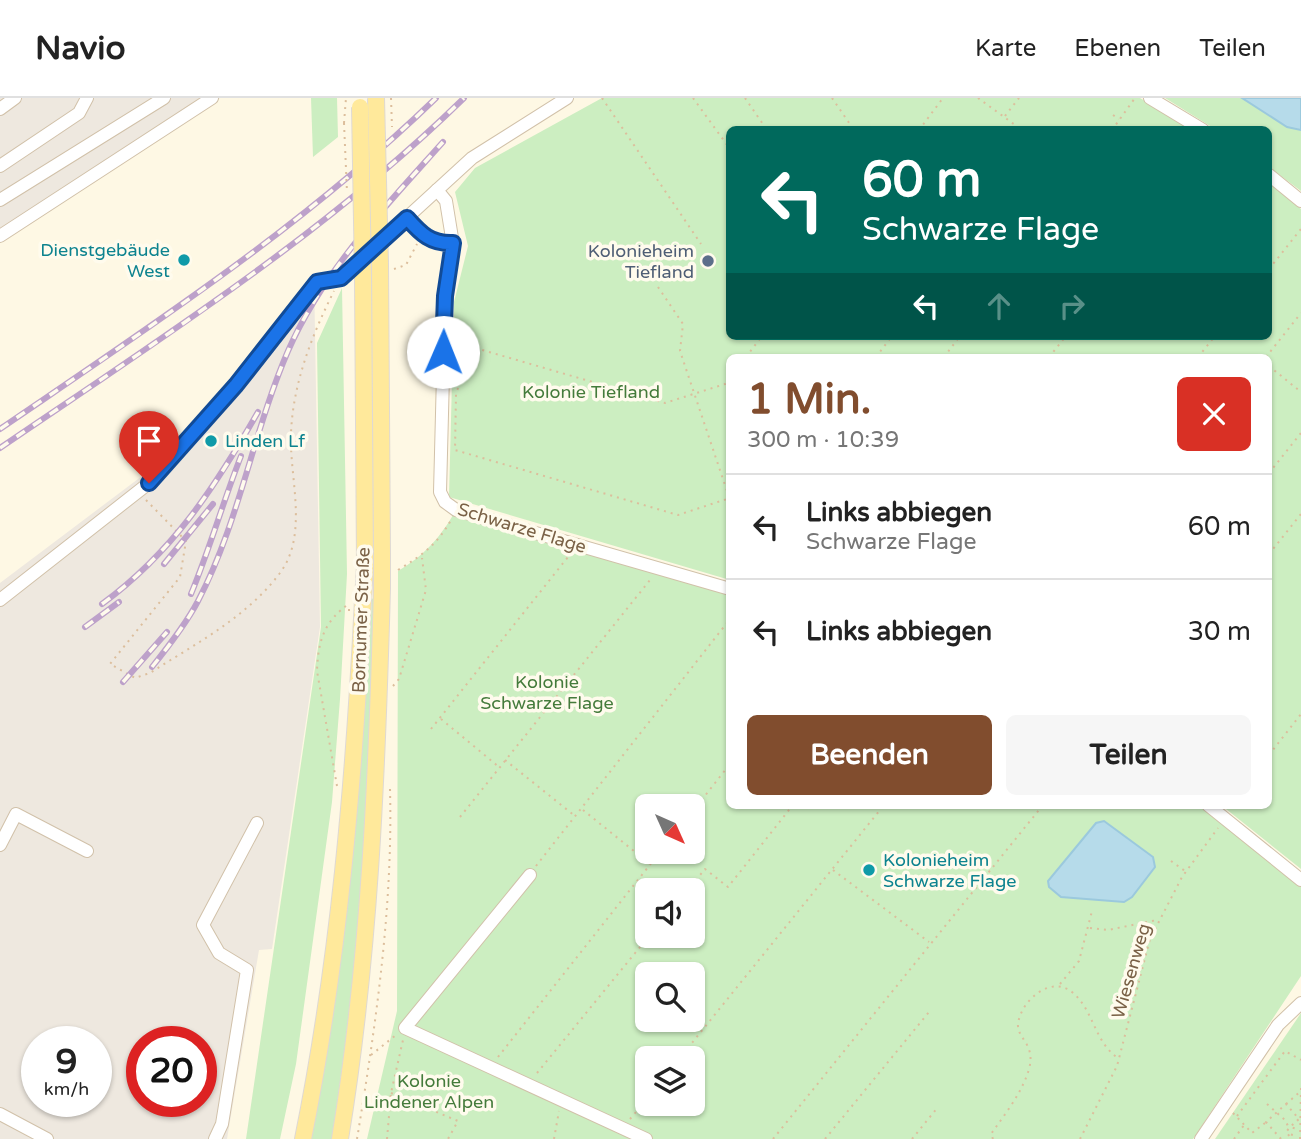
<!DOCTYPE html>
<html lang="de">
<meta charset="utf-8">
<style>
body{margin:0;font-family:"Varela Round",sans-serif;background:#f6f6f6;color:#222;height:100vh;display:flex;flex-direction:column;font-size:26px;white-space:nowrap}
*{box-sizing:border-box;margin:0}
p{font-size:23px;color:#767676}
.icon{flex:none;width:38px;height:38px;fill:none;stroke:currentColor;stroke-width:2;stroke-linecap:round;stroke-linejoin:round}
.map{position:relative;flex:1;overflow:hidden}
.side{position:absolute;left:726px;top:256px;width:546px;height:455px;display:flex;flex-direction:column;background:#fff;border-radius:10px;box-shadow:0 2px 5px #0004}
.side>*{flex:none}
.top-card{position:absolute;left:726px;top:28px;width:546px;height:214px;border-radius:10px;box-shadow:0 2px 5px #0004;background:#00695c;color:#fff;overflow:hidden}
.needle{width:46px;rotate:135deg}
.fabs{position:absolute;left:635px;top:696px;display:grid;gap:14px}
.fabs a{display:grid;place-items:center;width:70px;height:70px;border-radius:10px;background:#fff;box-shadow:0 2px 5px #0004;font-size:35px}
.speed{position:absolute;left:21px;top:928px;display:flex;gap:14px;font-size:35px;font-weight:700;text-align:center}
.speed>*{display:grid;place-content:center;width:91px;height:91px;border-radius:50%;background:#fff;box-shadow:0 2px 5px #0004;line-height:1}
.speed small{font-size:18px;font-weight:400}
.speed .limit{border:10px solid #d22;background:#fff;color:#111}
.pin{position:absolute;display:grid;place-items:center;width:60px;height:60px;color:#fff;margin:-72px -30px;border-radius:50% 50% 50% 0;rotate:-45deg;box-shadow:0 0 7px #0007}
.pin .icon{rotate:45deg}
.me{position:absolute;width:77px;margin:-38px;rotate:1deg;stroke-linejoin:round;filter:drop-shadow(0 0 5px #0008)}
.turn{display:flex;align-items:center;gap:24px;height:147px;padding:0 21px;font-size:32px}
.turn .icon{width:91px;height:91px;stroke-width:2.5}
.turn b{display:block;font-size:49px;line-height:60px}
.lanes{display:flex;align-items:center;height:66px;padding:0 21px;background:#0003;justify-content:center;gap:35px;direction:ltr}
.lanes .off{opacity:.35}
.round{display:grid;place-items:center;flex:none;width:74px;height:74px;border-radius:10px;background:#f6f6f6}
.summary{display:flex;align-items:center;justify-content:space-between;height:119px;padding:0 21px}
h1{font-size:42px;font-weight:700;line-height:52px;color:#814d2e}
.cta{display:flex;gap:14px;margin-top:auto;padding:14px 21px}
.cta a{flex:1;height:80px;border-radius:10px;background:#814d2e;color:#fff;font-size:28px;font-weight:700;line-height:80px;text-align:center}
.cta a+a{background:#f6f6f6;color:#222}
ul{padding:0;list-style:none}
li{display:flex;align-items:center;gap:21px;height:105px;padding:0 21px;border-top:2px solid #e0e0e0}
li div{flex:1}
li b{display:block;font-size:26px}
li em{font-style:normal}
header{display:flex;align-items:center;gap:42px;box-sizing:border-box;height:98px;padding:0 35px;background:#fff;border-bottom:2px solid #e0e0e0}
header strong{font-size:33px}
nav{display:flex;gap:38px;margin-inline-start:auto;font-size:24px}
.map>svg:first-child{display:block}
.industrial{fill:#eee8df;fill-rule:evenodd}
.green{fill:#cceec1;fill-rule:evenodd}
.water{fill:#b6dbea;stroke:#9bc9dd;stroke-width:2}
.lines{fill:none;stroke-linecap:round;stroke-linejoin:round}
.minor-casing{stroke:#d1c1a9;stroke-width:14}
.major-casing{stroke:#dfd9d3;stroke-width:18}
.path{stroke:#dcbe9c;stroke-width:2;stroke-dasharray:2 5;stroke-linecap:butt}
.minor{stroke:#fff;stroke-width:12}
.major{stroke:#ffe99b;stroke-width:16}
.rail-casing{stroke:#bda1ca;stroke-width:6}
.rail{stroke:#fffbed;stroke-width:3.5;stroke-dasharray:10;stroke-linecap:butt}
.major-bridge-casing{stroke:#dfd9d3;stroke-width:18;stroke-linecap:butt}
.path-bridge{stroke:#dcbe9c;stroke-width:2;stroke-dasharray:2 5;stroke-linecap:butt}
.major-bridge{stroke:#ffe99b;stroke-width:16}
.route-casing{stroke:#114b97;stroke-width:18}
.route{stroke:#1a73e8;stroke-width:12}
.culture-dot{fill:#0f9aa8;stroke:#fffbed;stroke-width:2.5}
.service-dot{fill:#5c6f8a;stroke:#fffbed;stroke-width:2.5}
.labels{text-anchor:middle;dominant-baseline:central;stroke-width:7;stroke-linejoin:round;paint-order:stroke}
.culture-label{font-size:18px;fill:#0d838f;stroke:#fffbed;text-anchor:start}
.service-label{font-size:18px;fill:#4e5e75;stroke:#fffbed;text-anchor:end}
.park-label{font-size:18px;fill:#447b3b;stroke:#fffbed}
.street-label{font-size:18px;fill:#7a6146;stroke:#fffbed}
</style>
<header>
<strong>Navio</strong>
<nav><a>Karte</a><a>Ebenen</a><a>Teilen</a></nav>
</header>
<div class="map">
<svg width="1301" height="1041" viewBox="0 0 1301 1041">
<rect width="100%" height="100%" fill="#fef8e4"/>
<g class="industrial">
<polygon points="0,0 220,0 0,142"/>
<path d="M 314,175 L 320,529 L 272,851 L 259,852 L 227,1041 L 0,1041 L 0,485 L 142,378 L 225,298 ZM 37,943 L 96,943 L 96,1003 L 37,1003 ZM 142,943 L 201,943 L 201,1003 L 142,1003 Z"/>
</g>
<g class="green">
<polygon points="311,0 337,0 338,39 313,59"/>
<polygon points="602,0 1140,0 1190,31 730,32 730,238 1269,238 1269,83 1301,111 1301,771 1221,707 1269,707 1269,259 730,259 730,482 449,399 454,204 468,148 455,94 475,70"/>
<polygon points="1165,0 1301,0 1301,93 1269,69 1269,32 1215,31"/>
<polygon points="342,190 347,476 340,601 332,704 296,966 280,1041 246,1041 321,529 317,245"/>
<path d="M 456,412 L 730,491 L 730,707 L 1208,707 L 1301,786 L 1301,878 L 1193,1041 L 367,1041 L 397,913 L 398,473 C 425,457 440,440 456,412 ZM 648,709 L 693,709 L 693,754 L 648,754 ZM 648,793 L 693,793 L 693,838 L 648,838 ZM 648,877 L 693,877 L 693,922 L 648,922 ZM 648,961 L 693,961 L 693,1006 L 648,1006 Z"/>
<path d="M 375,499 L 369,688 L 355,880 L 332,1041 L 310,1041 C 342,861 363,683 372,501 Z"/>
<polygon points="1301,915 1301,1041 1215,1041"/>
</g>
<g class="water">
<polygon points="1242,0 1301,0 1301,32 1287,29"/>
<polygon points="1104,723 1153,759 1155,769 1132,799 1124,804 1061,799 1049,789 1048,783 1096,725"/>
</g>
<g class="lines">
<defs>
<g id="minor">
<polyline points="1150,0 1203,32"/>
<polyline points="0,11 15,0"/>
<polyline points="0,68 79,15 87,0"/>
<polyline points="1269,77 1301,103"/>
<polyline points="437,92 446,103 453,146 445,198 440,394 445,404 456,412 730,491"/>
<polyline points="0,102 164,0"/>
<path d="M 407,120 C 421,136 431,146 453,146"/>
<polyline points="0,138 212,0"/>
<polyline points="0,502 149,385 236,287 317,184 341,180 472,60 567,0"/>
<polyline points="1208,707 1301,782"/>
<polyline points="0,747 16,716 87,753"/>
<polyline points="530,777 405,930 646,1041"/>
<polyline points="0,1016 47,1041"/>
<polyline points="215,1041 222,1026 247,872 219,855 203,827 257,725"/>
<polyline points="1201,1041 1278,927 1301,905"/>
</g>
<g id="major">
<polyline points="380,165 382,457"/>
<polyline points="363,180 365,468"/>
<path d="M 303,1041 C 339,863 354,683 363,502"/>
<path d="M 340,1041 C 370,859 377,674 382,490"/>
</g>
</defs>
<use href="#minor" class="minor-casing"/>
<use href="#major" class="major-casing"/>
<g class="path">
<polyline points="602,0 701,146"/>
<polyline points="693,0 730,51"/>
<polyline points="745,0 767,32"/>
<polyline points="832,0 854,32"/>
<polyline points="978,0 1022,32"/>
<polyline points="1113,17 1119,21"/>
<polyline points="1005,18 1019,0"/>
<polyline points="344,25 346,0"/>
<polyline points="919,32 943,0"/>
<polyline points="1112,32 1135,0"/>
<polyline points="394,171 406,167 417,146"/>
<polyline points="1269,171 1301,131"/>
<polyline points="658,189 683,226 680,253 729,399"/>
<polyline points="746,259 762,238"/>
<polyline points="876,259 892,238"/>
<polyline points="944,259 960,238"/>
<polyline points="1049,259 1066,238"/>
<polyline points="1198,259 1215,238"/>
<polyline points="1257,259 1258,259"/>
<polyline points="1266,259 1301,215"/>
<polyline points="1269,268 1301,294"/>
<polyline points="730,280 725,286 665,305 472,249 456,296 455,352 678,417 730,400"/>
<polyline points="1269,375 1301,335"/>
<path d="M 146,402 L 186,443 L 180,479 L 110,566 L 135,580 L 150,575 C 195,546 246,520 280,475 C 309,436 289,379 291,335 C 293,285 312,237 334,193"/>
<polyline points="1269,456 1301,416"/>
<path d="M 398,472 C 421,458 437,447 451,422"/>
<polyline points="393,588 399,581 426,492 422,460"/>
<polyline points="441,621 499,669"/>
<polyline points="431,631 568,459"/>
<polyline points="1269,657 1301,616"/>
<polyline points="505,662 575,718"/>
<path d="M 337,688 L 317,573 C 318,543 324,523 350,505"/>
<polyline points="583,712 650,766"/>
<polyline points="693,713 730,666"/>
<polyline points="460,719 650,482"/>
<polyline points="1171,763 1185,773"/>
<polyline points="536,768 730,521"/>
<polyline points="833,772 929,844"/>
<polyline points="687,793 705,771 728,789 793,707"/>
<polyline points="1090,830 1108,832 1157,822"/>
<polyline points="1060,886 1079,863 1092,813"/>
<polyline points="371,957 396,937"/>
<polyline points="498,959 660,754"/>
<polyline points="679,961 884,707"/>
<polyline points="537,975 649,838"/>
<polyline points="391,995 458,1023 448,1041"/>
<polyline points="1267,1006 1285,1022 1289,1030"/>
<polyline points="1286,1006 1301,993"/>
<polyline points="1233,1015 1252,1035 1265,1025"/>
<polyline points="1237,1018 1285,953 1301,962"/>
<polyline points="630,1021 648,1000"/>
<path d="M 357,1041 C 376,926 393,808 390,691"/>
<polyline points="387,1041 391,995 403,942"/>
<polyline points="554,1041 559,1013"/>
<polyline points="773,1041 1043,707"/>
<polyline points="825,1041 929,914"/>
<polyline points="912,1041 938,1009"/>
<path d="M 993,1041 L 991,1036 C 1005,1016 1022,995 1029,971 C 1036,946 1017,941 1018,926 C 1021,902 1051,877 1072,894 C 1094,912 1094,944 1118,960"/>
<polyline points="1080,1041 1117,968 1150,841 1182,779 1218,730"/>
<polyline points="1234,1041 1244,1027"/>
<path d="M 1281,1041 L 1266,1024 L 1286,1006 L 1299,1021 C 1294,1025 1290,1029 1286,1034 L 1291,1040 L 1295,1025"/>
<polyline points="1300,1041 1301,990"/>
</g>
<use href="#minor" class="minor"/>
<use href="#major" class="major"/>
<defs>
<g id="rail">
<path d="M 0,331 C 151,228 304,128 436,0"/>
<path d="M 0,350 C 160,241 325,136 464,0"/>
<polyline points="164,466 213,406"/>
<path d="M 191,496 C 210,450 223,404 241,358"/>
<path d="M 102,506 C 173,454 215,389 258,314"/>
<polyline points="85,529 119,504"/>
<path d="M 152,569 C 168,549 186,526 198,503 C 239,425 253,334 288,253 C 323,173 385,109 443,44"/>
<polyline points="123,584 167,534"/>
</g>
</defs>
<use href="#rail" class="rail-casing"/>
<use href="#rail" class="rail"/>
<defs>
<g id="major-bridge">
<polyline points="376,0 380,165"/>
<polyline points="360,9 363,180"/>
<polyline points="382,457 382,490"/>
<polyline points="363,502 365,468"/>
</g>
</defs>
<use href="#major-bridge" class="major-bridge-casing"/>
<g class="path-bridge">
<polyline points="391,0 392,29"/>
<polyline points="344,25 347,94"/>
<polyline points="349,513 349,506"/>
</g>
<use href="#major-bridge" class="major-bridge"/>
</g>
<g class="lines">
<defs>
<path id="route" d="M 149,385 L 236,287 L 317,184 L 341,180 L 407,120 C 421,136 431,146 453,145 L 445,198 L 443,254"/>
</defs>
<use href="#route" class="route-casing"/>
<use href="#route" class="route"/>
</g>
<g class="culture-dot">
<circle cx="184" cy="162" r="7"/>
<circle cx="211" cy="343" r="7"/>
<circle cx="869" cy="772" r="7"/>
</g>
<circle class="service-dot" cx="708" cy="163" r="7"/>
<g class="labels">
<g class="culture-label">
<text x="170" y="152" text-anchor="end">Dienstgebäude<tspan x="170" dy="21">West</tspan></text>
<text x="225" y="343">Linden Lf</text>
<text x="883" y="762">Kolonieheim<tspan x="883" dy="21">Schwarze Flage</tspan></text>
</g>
<g class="service-label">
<text x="694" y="153">Kolonieheim<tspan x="694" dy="21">Tiefland</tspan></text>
</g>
<g class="park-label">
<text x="591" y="294">Kolonie Tiefland</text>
<text x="547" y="584">Kolonie<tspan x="547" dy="21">Schwarze Flage</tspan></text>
<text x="429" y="983">Kolonie<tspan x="429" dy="21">Lindener Alpen</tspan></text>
</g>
<g class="street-label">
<text transform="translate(522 430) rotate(17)">Schwarze Flage</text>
<text transform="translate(361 522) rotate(-88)">Bornumer Straße</text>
<text transform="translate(1131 873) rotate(-74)">Wiesenweg</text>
</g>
</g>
</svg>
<div class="fabs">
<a><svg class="needle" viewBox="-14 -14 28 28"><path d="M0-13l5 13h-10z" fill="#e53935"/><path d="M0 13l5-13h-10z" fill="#767676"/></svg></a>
<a><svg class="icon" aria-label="sound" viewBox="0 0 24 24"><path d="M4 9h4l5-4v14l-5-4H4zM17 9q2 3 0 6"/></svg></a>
<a><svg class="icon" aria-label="search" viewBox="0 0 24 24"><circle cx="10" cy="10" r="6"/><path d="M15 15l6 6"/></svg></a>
<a><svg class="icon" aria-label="layers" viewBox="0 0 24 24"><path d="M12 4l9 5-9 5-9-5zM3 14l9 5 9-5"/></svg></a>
</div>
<div class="speed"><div>9<small>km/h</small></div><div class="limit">20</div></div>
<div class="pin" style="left:149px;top:385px;background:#d93025"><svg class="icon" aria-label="arrive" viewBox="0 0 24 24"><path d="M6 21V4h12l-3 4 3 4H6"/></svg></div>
<svg class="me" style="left:443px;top:254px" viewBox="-20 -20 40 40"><circle r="19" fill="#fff"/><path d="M0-13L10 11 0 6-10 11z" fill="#1a73e8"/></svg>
<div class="top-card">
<div class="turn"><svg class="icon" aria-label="left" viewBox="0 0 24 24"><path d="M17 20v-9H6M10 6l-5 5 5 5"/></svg><div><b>60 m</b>Schwarze Flage</div></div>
<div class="lanes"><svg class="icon" aria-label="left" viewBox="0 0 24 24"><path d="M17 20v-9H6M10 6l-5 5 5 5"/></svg><svg class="icon off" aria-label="ahead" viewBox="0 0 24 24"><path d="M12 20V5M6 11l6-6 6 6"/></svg><svg class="icon off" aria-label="right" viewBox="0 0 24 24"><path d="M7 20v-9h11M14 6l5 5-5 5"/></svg></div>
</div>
<section class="side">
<div class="summary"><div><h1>1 Min.</h1><p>300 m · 10:39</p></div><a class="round" style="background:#d93025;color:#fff"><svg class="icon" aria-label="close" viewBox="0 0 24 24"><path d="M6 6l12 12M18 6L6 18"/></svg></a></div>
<ul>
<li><svg class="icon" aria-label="left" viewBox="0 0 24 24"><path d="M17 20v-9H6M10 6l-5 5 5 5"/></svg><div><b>Links abbiegen</b><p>Schwarze Flage</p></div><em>60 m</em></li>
<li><svg class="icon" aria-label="left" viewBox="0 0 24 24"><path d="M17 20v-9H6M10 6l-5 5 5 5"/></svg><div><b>Links abbiegen</b></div><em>30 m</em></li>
</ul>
<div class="cta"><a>Beenden</a><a>Teilen</a></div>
</section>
</div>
